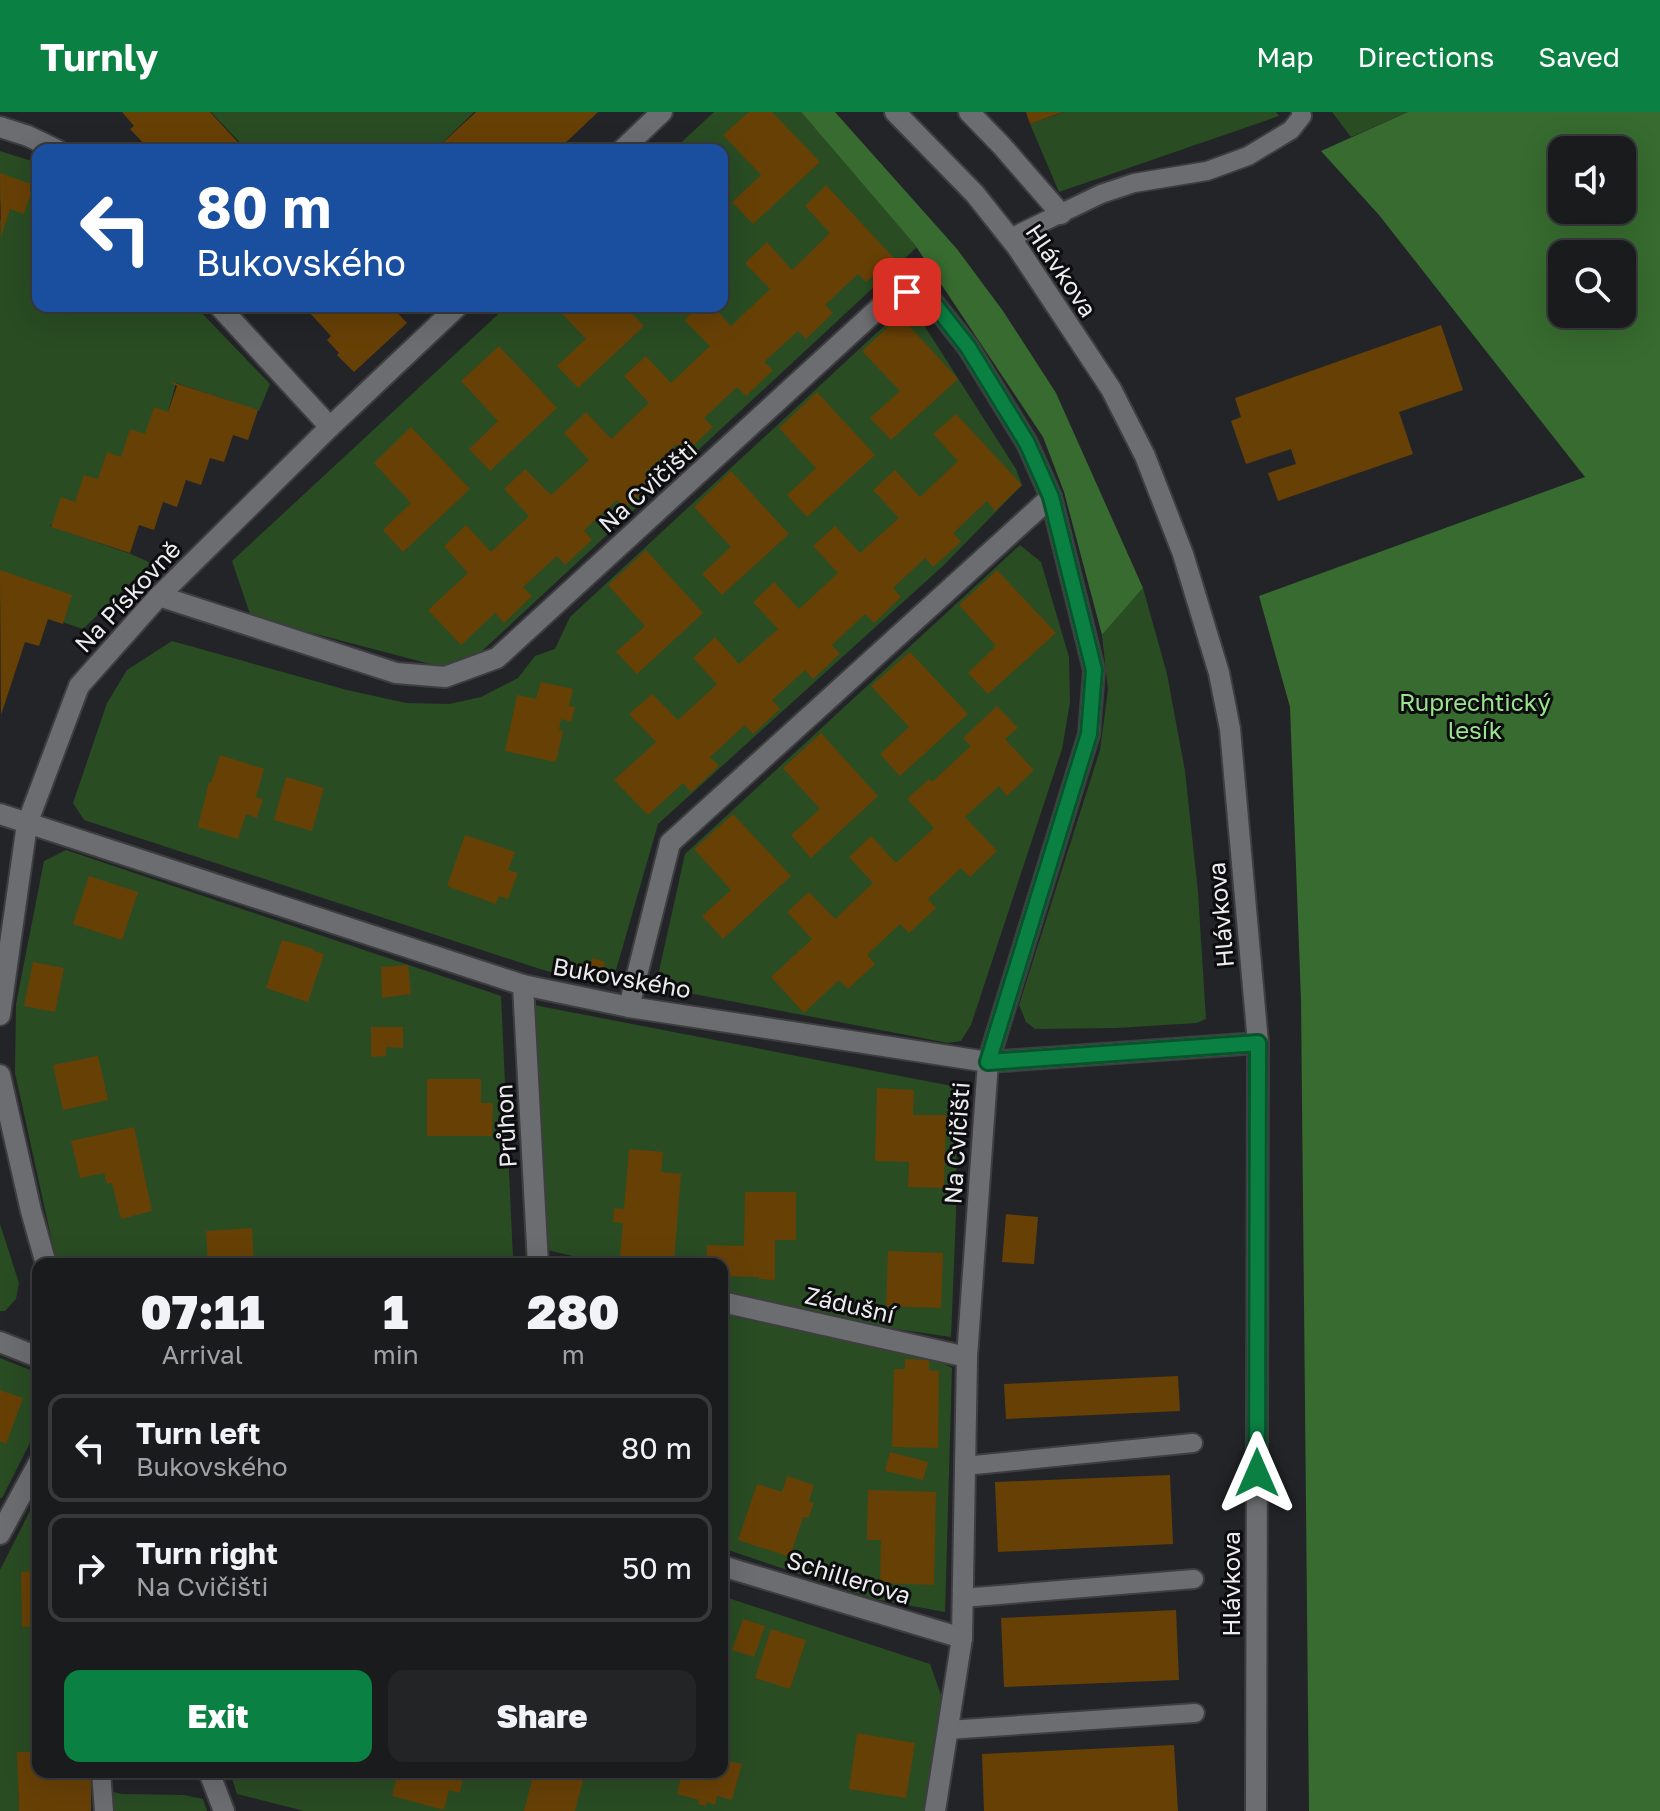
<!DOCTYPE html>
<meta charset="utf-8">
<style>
body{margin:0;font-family:"Golos Text",sans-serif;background:#232426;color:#f1f3f6;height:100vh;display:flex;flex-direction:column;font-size:30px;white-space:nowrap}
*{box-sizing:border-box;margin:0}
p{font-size:26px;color:#9fa1a4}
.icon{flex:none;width:44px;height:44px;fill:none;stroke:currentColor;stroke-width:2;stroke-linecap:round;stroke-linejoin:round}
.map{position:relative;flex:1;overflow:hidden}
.details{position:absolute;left:32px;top:1146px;width:696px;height:520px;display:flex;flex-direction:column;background:#1a1b1d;border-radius:16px;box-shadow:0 8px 32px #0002,0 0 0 2px #38393b}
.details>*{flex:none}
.guide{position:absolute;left:32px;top:32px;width:696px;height:168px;border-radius:16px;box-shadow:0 8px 32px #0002,0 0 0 2px #38393b;background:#1a4fa0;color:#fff;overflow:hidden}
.tools{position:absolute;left:1548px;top:24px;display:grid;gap:16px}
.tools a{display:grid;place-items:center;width:88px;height:88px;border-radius:16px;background:#1a1b1d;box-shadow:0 8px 32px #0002,0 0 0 2px #38393b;font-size:40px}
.pin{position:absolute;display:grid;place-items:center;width:68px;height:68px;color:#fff;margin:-34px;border-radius:16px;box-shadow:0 4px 12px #0006}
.me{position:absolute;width:88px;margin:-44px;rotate:0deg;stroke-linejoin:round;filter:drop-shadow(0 0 6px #0008)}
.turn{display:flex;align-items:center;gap:28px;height:168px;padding:0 32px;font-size:36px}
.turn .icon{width:104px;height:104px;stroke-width:2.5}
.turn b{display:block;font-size:56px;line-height:68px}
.eta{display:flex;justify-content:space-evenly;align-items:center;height:136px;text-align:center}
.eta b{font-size:48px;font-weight:800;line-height:56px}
.primary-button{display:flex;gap:16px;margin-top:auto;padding:16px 32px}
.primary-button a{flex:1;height:92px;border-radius:16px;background:#0b8043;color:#fff;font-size:32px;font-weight:800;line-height:92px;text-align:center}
.primary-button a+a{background:#232426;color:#f1f3f6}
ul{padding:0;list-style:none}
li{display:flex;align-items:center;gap:24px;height:108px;margin:0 16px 12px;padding:0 16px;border:4px solid #38393b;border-radius:16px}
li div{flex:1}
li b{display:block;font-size:30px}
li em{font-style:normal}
header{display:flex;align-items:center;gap:48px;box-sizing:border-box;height:112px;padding:0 40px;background:#0b8043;color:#fff}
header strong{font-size:38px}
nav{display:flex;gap:44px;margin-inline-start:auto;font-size:28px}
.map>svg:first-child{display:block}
.green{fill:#294c23}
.forest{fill:#376b2f;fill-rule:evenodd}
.building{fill:#674006}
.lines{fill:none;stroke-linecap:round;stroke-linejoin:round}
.service-casing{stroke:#3e3e41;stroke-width:22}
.minor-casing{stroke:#3e3e41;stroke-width:24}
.service{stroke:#6c6d70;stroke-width:18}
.minor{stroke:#6c6d70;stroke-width:20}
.route-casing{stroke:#07532c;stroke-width:20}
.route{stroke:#0b8043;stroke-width:14}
.labels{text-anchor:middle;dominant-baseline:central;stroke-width:6;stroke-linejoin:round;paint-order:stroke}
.street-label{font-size:24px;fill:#ececee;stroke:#0d0d0f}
.park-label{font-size:24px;fill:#9ae48e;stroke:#0d0d0f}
</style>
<header>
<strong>Turnly</strong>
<nav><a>Map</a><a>Directions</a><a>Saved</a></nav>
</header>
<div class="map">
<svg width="1660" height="1699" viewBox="0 0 1660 1699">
<rect width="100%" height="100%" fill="#232427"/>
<g class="green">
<polygon points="211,0 474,0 435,38 247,38"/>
<polygon points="714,0 801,0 917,135 469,551 438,554 251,505 232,449 507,194 722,194 722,38 673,38"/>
<polygon points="1064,0 1276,0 1279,4 1059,80 1030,12"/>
<polygon points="1332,0 1408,0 1351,25"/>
<polygon points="0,39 38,51 38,194 195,194 270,272 259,299 176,271 168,300 50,414 131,442 151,451 83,517 0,489 0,108 10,98 0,88"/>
<polygon points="896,203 912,203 922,210 1016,357 1022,373 944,453 658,712 612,872 572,866 540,857 84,708 73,691 107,591 127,558 172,529 347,578 406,591 449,592 481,585 518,566 535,544 555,537 570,505"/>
<polygon points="1020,433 1041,450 1069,545 1070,590 1062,637 971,913 961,929 948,931 668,877 659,859 685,742"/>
<polygon points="1143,476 1167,562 1185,659 1198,780 1206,907 1197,911 1116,916 1035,917 1026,910 1019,893 1100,638 1108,578 1102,523"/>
<polygon points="66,738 501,884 513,1146 530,1152 57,1152 15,961 16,892 44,749"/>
<polygon points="534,893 957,975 956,1103 951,1225 869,1213 722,1179 722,1152 606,1152 543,1137"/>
<polygon points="0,1112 19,1171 16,1187 5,1199 0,1199"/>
<polygon points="722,1199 929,1244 952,1256 945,1500 874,1487 722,1436"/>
<polygon points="0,1246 38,1261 38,1315 2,1386 0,1386"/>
<polygon points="38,1383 38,1456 23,1514 36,1514 38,1641 18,1643 19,1699 0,1699 0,1458"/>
<polygon points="722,1484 930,1552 941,1583 932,1658 924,1699 304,1699 237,1682 230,1660 722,1660"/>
<polygon points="113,1680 122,1682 184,1683 203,1687 207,1699 114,1699"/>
</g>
<g class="forest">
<polygon points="801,0 835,0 957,137 1003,199 1056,281 1143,476 1102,523 1064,380 1043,325 915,133"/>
<path d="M 1408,0 L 1660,0 L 1660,1699 L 1309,1699 L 1301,888 L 1290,595 L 1259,484 L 1585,365 L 1379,103 L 1321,39 ZM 1562,38 L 1622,38 L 1622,98 L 1562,98 ZM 1562,142 L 1622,142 L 1622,202 L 1562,202 Z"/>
</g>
<g class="building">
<polygon points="122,0 210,0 245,38 150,38 130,17 134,14"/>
<polygon points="476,0 598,0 558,38 435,38"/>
<polygon points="749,0 772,0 820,50 753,112 732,90 761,63 723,23"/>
<polygon points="1026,0 1063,0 1030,12"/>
<polygon points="0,61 34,73 24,102 10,97 1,125"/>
<polygon points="826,73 894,146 866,170 858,162 825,193 833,201 806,227 798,219 764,250 773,258 746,284 737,275 704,306 713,315 685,341 677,332 644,362 652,371 625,397 617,388 584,418 592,428 565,453 557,444 523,475 532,484 504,511 495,501 461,533 428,498 468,461 444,434 466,413 491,440 529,404 504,377 525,357 551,383 589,348 564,321 586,300 611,327 649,291 624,264 646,244 671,271 710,234 684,208 699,194 713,194 731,214 770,177 745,151 767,130 792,158 830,121 805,94"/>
<polygon points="296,194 391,194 407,211 354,260 337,243 339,241 327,228 331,224 307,198 303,202"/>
<polygon points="555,194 625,194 644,214 578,276 557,254 586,227"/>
<polygon points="900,204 958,267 891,328 870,306 900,279 862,239"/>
<polygon points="1441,213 1463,278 1399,300 1413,342 1278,389 1268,361 1296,352 1291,337 1246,352 1231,309 1241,305 1235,286"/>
<polygon points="499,234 557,296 490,359 469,337 498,309 461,269"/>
<polygon points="172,270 258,298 248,328 233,323 224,350 210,346 201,373 186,368 177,395 163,390 154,418 139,413 130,441 51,415 61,385 75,390 84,363 98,367 107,340 121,345 130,317 145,322 154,295 168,300 177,274 171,271"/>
<polygon points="817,280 875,343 807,405 787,383 816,356 779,316"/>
<polygon points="956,302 1022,373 995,399 987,389 953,421 961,430 933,455 925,446 893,476 901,485 874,511 865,502 832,533 840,542 813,567 805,558 772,588 780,597 753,622 745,613 710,645 719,654 691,680 683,671 648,703 614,668 656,630 629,602 652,582 678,608 717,572 693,546 715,525 739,552 778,517 753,490 774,470 799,497 838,461 813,434 835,414 860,441 899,406 873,378 895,358 920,385 958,349 933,322"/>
<polygon points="411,315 470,377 403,440 383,418 411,391 374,351"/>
<polygon points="731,359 789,422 722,483 702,462 731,435 694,395"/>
<polygon points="646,438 703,501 637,562 616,540 645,514 608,473"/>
<polygon points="0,458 72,483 63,512 48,507 39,534 25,530 1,603"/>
<polygon points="997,458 1056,521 988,582 968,561 996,534 959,493"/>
<polygon points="910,540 968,602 900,664 880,642 909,615 871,574"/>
<polygon points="541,570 573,577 569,594 575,595 571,610 561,607 559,618 563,619 556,650 505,639 517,583 536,587"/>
<polygon points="997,594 1018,616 1005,627 1034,658 1007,684 999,674 965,705 997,739 970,765 961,756 928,787 936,796 909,821 900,812 867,843 875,852 848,877 839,868 804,901 771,865 812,827 787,800 809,780 835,807 873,771 849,745 871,724 896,751 934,716 907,687 929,667 932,670 971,634 963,626"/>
<polygon points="821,621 878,684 811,746 791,723 820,697 783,656"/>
<polygon points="220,643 264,657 256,685 263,687 257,706 246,702 238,727 198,715 209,670 211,671"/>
<polygon points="286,665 324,676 312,719 274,708"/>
<polygon points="733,702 791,764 723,827 702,804 731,778 694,737"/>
<polygon points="465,723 515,740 508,758 518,761 508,787 499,784 496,792 447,774"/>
<polygon points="89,764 138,780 122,828 73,812"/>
<polygon points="282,828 314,837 314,839 324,842 308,890 266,876"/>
<polygon points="593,846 605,850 600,866 587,862"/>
<polygon points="33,850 64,856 55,900 24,894"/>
<polygon points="408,853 411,882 382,886 381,855"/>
<polygon points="371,915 403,915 403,936 386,935 386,944 371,945"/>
<polygon points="98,944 108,988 63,998 53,953"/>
<polygon points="427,967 481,967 481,991 493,991 492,1024 427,1024"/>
<polygon points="877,976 914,978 913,1003 946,1003 944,1076 908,1075 909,1050 875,1049"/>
<polygon points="134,1015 152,1099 121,1107 112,1071 107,1072 104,1061 80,1066 71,1029"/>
<polygon points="629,1037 663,1040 661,1060 681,1062 674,1149 620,1145 623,1111 613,1110 614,1096 624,1097"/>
<polygon points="745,1080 796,1080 796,1128 775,1128 775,1168 759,1167 759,1165 722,1164 722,1152 706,1152 707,1133 744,1134"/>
<polygon points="1006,1102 1038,1105 1034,1152 1002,1150"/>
<polygon points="252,1116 254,1152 208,1152 206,1119"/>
<polygon points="888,1139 943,1141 941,1196 886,1194"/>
<polygon points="905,1247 929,1248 929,1258 939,1259 938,1336 892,1335 894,1257 905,1257"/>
<polygon points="1178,1264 1180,1299 1006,1307 1004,1272"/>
<polygon points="0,1278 23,1286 6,1332 0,1329"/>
<polygon points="890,1340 928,1350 923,1368 885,1359"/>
<polygon points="1170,1363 1173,1432 998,1440 995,1370"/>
<polygon points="787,1364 814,1373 809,1389 814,1391 808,1406 803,1405 790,1445 738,1428 757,1372 782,1380"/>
<polygon points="868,1378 936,1380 934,1473 880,1471 881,1428 867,1428"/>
<polygon points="38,1459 38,1514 22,1515 21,1460"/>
<polygon points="1176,1498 1179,1568 1004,1575 1001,1506"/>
<polygon points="743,1507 765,1514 754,1545 732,1538"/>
<polygon points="771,1517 806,1528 790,1577 755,1566"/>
<polygon points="857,1621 915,1631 906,1686 849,1677"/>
<polygon points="1174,1633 1178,1699 984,1699 982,1642"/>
<polygon points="17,1640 38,1640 38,1660 91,1660 91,1699 19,1699"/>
<polygon points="722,1640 728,1642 727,1649 742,1652 732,1688 717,1684 715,1693 707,1690 706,1694 698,1692 699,1688 677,1682 682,1660 722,1660"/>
<polygon points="398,1660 454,1660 453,1662 463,1665 460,1681 449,1678 444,1698 392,1684"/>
<polygon points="534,1660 585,1660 575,1699 524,1699"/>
</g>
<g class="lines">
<defs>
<g id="service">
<polyline points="1010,126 1101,82 1134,71 1207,59 1248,44 1291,18 1302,4 1301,0"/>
<polyline points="965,1354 1193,1331"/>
<polyline points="962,1486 1194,1467"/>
<polyline points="948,1618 1195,1601"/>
<polyline points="101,1660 104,1699"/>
</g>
<g id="minor">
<polyline points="895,0 975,82 1017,135 1111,277 1145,344 1183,442 1219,561 1230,617 1258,931 1256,1699"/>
<polyline points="969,0 1001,33 1061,102"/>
<polyline points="0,15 28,24 57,38"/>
<polyline points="622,38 662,0"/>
<polyline points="219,194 330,315"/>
<polyline points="159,484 396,561 445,565 497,546 892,184 907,180 918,182 935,193 968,235 1027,331 1051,385 1094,558 1089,622 988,950 967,1245 962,1526 935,1699"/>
<polyline points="0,702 523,873 629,895 988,950 1258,931"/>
<polyline points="523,873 538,1152"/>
<polyline points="629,895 670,731 1051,385"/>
<polyline points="0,903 27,712 79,574 159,484 330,315 458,194"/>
<polyline points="0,963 31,1099 46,1152"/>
<polyline points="722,1190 967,1245"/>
<polyline points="0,1230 38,1245"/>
<polyline points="0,1422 38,1352"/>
<polyline points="722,1454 962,1526"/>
<polyline points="209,1660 224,1699"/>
</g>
</defs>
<use href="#service" class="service-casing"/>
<use href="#minor" class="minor-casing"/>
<use href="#service" class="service"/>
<use href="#minor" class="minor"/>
</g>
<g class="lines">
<defs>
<polyline id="route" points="907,180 918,182 935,193 968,235 1027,331 1051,385 1094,558 1089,622 988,950 1258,931 1257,1361"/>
</defs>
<use href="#route" class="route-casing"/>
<use href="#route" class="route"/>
</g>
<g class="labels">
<g class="street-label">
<text transform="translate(1062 158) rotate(56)">Hlávkova</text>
<text transform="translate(647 374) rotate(-42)">Na Cvičišti</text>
<text transform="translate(127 484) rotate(-47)">Na Pískovně</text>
<text transform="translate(1220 803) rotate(-95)">Hlávkova</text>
<text transform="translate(622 865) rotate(10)">Bukovského</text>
<text transform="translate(505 1014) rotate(-93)">Průhon</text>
<text transform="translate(956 1031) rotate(-86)">Na Cvičišti</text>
<text transform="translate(850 1192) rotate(13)">Zádušní</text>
<text transform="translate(849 1465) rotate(17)">Schillerova</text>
<text transform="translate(1230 1472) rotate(-90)">Hlávkova</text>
</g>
<g class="park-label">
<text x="1475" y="589">Ruprechtický<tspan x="1475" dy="28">lesík</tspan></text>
</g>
</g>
</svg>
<div class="tools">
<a><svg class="icon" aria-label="sound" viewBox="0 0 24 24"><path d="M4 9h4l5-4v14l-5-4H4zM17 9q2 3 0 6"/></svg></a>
<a><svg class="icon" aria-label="search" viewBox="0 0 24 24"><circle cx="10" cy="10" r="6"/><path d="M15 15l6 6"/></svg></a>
</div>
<div class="pin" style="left:907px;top:180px;background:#d93025"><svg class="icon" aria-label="arrive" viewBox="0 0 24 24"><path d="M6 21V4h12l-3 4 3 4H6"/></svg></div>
<svg class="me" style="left:1257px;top:1361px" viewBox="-20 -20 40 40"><path d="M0-17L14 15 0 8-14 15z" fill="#0b8043" stroke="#fff" stroke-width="4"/></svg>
<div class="guide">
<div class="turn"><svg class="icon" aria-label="left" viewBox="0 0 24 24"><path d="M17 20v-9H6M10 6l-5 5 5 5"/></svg><div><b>80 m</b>Bukovského</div></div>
</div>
<section class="details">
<div class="eta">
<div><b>07:11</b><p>Arrival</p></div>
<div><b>1</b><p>min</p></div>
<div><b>280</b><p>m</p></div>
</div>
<ul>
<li><svg class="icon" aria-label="left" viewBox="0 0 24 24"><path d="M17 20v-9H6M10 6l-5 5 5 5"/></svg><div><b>Turn left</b><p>Bukovského</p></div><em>80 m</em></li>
<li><svg class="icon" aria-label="right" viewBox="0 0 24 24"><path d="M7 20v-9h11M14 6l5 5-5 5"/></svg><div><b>Turn right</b><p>Na Cvičišti</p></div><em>50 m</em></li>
</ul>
<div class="primary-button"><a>Exit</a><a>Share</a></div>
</section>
</div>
